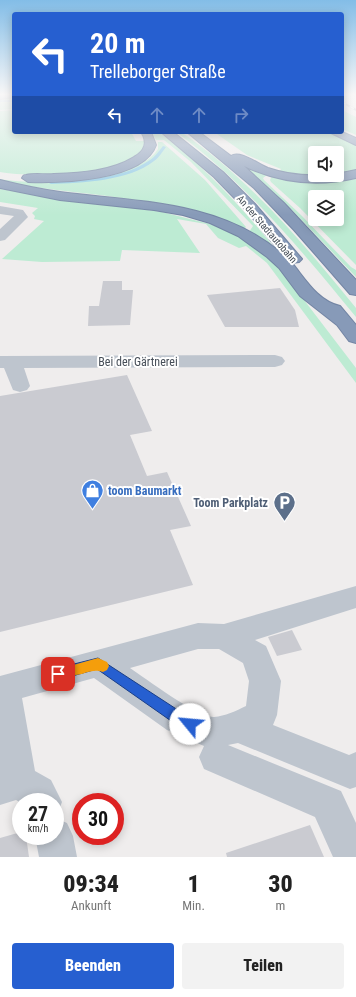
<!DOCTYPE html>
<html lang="de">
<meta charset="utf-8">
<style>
body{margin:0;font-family:"Roboto Condensed",sans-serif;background:#f2f2f2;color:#222;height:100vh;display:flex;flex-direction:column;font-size:15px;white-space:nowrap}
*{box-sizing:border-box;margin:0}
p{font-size:13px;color:#767676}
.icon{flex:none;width:22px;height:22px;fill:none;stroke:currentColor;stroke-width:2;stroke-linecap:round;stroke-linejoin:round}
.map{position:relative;height:857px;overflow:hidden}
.side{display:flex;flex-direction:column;background:#fff;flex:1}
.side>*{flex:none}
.hud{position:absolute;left:12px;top:12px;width:332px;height:122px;border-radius:4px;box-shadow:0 2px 10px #0003;background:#265fd0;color:#fff;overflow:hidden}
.controls{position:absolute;left:308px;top:146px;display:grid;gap:8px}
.controls a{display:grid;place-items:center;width:36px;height:36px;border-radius:4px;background:#fff;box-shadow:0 2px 10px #0003;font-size:20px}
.speed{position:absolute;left:12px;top:793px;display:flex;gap:8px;font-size:20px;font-weight:700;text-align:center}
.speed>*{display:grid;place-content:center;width:52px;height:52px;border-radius:50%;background:#fff;box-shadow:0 2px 10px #0003;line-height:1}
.speed small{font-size:10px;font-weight:400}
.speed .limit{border:6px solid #d22;background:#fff;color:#111}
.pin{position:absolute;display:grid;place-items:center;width:34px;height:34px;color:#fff;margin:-17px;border-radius:8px;box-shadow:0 2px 6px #0006}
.me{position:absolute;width:44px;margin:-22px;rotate:298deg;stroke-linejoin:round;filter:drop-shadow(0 0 3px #0008)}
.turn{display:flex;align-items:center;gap:14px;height:84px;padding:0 12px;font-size:18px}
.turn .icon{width:52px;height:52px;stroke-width:2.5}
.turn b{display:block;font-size:28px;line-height:34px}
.lanes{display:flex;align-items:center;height:38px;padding:0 12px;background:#0003;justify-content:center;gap:20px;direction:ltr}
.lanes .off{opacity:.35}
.eta{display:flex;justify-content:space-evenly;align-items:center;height:68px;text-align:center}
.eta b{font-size:24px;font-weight:800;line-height:28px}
.action{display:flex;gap:8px;margin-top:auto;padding:8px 12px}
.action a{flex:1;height:46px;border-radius:4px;background:#265fd0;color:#fff;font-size:16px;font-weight:800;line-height:46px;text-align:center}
.action a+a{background:#f2f2f2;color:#222}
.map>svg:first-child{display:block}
.green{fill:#bdebd3;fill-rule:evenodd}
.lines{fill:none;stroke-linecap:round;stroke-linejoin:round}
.stream{fill:#8dcae5;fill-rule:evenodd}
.building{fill:#cacbd1}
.highway-casing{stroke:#7385a4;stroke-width:2}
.minor{fill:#bec5ce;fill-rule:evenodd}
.highway{fill:#879ab8;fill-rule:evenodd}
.rail-casing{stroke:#afb1b7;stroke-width:2}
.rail{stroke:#fff;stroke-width:1.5;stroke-dasharray:4.5;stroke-linecap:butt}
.route{fill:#265fd0;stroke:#193e87}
.slow{fill:#f59e0b}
.labels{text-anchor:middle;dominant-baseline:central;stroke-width:4;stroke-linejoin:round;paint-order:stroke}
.far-street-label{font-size:10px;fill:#464e58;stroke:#fff}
.street-label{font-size:12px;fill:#464e58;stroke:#fff}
.shop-label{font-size:12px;font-weight:bold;fill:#366cbe;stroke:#fff;text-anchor:start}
.service-label{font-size:12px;font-weight:bold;fill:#4e5e75;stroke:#fff;text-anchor:end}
</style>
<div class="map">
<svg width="356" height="857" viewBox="0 0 356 857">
<rect width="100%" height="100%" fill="#efeded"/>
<g class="green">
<polygon points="14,97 14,109 0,110 0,98"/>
<path d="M 14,110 L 14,132 L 131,132 L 136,141 L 144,141 C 147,179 23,177 0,172 L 0,111 Z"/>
<polygon points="342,110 356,117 356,135 342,129"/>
<path d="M 159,132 C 204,166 242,207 277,251 L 249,232 L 253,226 L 191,162 L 164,140 L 156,140 L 152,133 Z"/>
<path d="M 176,132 L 181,132 C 250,179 304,244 356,308 L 356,317 C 301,250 246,183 176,132 Z"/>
<path d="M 214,132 L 328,132 L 356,145 L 356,171 C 331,179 305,177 279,172 L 281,169 L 247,155 ZM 315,153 L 337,153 L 337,175 L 315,175 Z"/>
<path d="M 158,142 L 162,142 L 205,180 L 246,227 L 244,229 C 211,219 179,207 146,202 C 98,193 48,191 0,181 L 0,179 C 36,186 137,183 158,149 Z"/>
<polygon points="243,166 267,175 263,178 264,180 302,216 351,267 356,270 356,277 291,209"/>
<path d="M 272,176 L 328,182 L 356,179 L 356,265 L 300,208 L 271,182 L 270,180 ZM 315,197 L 337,197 L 337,219 L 315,219 Z"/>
<polygon points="0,189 162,212 210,224 237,235 275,262 356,368 356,383 267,263 246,246 239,248 218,238 206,224 177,219 200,253 122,250 120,261 42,262 2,259 44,221 34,219 35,216 32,213 38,208 0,202"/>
</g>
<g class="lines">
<g class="stream">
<rect x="0" y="100" width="14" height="2"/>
<path d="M 163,146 L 166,147 C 162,152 159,158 154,161 C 129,181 81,183 51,184 L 49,183 L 51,182 C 83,180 123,179 150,160 C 155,157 159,151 163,146 Z"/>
</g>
</g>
<g class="building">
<polygon points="103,281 122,281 122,290 133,290 130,325 88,326 89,306 99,306"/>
<polygon points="280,288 295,310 299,327 225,327 207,295"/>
<polygon points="127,375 152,431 130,435 147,476 167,472 191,526 170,530 193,585 0,632 0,396"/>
<polygon points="292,630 302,650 277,656 268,637"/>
<polygon points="310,825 324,857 227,857 226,853"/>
<polygon points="21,832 21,836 26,836 29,857 0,857 0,838"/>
</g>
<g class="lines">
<defs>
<g id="highway">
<polygon points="0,95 14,95 14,97 0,99"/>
<path d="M 141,132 L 151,132 L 156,145 C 144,181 60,183 28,182 L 22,178 C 24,175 23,175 26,175 C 35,173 45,175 54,174 C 81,173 111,171 134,157 C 145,151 148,142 141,132 Z"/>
<path d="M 161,132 L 173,132 L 223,172 L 255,204 L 302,259 L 299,262 L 292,263 C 306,280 318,301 340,306 L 356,325 L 356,343 L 349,341 L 337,325 L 300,296 L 279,268 L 267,257 L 238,236 L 210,223 L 183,215 L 154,210 L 60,200 L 0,188 L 0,180 C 20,185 39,189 60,192 C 136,202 219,200 281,253 L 246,210 L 214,177 Z"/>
<path d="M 187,132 L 199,132 L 231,156 C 240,150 258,164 268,168 C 297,178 327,177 356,170 L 356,178 C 318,187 280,183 244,166 L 284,203 L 356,280 L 356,295 L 350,294 L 294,230 L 254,188 Z"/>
<polygon points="329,132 342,132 356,138 356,145"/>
</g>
</defs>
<use href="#highway" class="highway-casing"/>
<g class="minor">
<polygon points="0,206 23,210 28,217 5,240 0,241 0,229 14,216 0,214"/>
<polygon points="275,355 282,357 285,361 282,365 275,367 24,368 30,386 27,390 20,392 13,390 4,368 0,368 0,356"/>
<path d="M 356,586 L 356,608 L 255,640 L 266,646 L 281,681 L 277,715 L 273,725 L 349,755 L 356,752 L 356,787 L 350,789 L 238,743 L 228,745 L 341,791 L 356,823 L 356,857 L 333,857 L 315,817 L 204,769 L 199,757 L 204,746 L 167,730 L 94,678 L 22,698 L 35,771 L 51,780 L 62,802 L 57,815 L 55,816 L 55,802 L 21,803 L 16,800 L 0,805 L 0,676 L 198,623 L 224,624 ZM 198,649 L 219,649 L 243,663 L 249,681 L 246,706 C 236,711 225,716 214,717 C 198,718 145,678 130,668 Z"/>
<polygon points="55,818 67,823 73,836 77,857 39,857 35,836 55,836"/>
</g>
<use href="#highway" class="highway"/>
<defs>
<g id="rail">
<polyline points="354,95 356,96"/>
<polyline points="342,102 356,110"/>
</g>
</defs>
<use href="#rail" class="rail-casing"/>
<use href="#rail" class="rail"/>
</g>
<linearGradient id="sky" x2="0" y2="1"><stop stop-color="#83bde7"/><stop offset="0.44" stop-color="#f8f7f7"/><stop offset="1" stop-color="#f8f7f7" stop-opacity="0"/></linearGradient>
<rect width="356" height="215" fill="url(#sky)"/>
<polygon class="route" points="98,658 184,714 195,719 197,724 195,728 190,730 174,723 97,669 58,680 53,678 51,674 53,670 58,668"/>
<path class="slow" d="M 98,658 L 107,662 L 109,666 L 107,670 L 103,672 C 90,667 81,678 70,674 L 68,670 L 70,666 Z"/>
<defs>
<symbol id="shop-pin" viewBox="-11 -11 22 30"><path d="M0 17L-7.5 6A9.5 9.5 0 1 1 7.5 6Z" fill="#3f7fe0" stroke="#fff"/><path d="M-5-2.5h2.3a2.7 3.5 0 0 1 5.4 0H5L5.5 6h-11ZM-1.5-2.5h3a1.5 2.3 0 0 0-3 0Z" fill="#fff"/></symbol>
<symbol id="parking-pin" viewBox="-11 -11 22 30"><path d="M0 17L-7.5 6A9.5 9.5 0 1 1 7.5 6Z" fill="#5c6f8a" stroke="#fff"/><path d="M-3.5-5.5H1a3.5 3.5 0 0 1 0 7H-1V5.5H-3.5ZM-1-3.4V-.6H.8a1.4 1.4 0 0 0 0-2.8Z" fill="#fff"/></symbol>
</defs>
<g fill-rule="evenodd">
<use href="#shop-pin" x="80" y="478" width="25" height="34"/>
<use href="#parking-pin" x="272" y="490" width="25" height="34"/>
</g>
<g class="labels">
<g class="far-street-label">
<text transform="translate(267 229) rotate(49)">An der Stadtautobahn</text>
</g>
<g class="street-label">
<text x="138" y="362">Bei der Gärtnerei</text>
</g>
<g class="shop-label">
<text x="108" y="491">toom Baumarkt</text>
</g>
<g class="service-label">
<text x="268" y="503">Toom Parkplatz</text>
</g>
</g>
</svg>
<div class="controls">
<a><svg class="icon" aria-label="sound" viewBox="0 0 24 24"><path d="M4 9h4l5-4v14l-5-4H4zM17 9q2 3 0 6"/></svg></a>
<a><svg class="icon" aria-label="layers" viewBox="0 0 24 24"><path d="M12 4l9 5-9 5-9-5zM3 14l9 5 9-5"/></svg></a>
</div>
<div class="speed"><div>27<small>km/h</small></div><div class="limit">30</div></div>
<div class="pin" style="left:58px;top:674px;background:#d93025"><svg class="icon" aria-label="arrive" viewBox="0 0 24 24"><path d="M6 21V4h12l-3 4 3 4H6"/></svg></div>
<svg class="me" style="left:190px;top:724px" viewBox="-20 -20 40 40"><circle r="19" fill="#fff"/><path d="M0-13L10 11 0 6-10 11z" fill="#265fd0"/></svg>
<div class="hud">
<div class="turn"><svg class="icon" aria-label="left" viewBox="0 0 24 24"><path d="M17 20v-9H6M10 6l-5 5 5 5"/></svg><div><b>20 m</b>Trelleborger Straße</div></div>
<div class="lanes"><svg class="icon" aria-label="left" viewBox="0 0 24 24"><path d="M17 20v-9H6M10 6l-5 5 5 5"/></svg><svg class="icon off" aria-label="ahead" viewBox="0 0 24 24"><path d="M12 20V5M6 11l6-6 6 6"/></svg><svg class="icon off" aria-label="ahead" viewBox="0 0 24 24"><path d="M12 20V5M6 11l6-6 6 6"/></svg><svg class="icon off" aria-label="right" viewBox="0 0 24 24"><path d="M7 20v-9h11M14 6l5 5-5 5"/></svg></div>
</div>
</div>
<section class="side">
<div class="eta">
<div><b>09:34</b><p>Ankunft</p></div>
<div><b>1</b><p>Min.</p></div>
<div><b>30</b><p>m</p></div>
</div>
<div class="action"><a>Beenden</a><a>Teilen</a></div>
</section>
